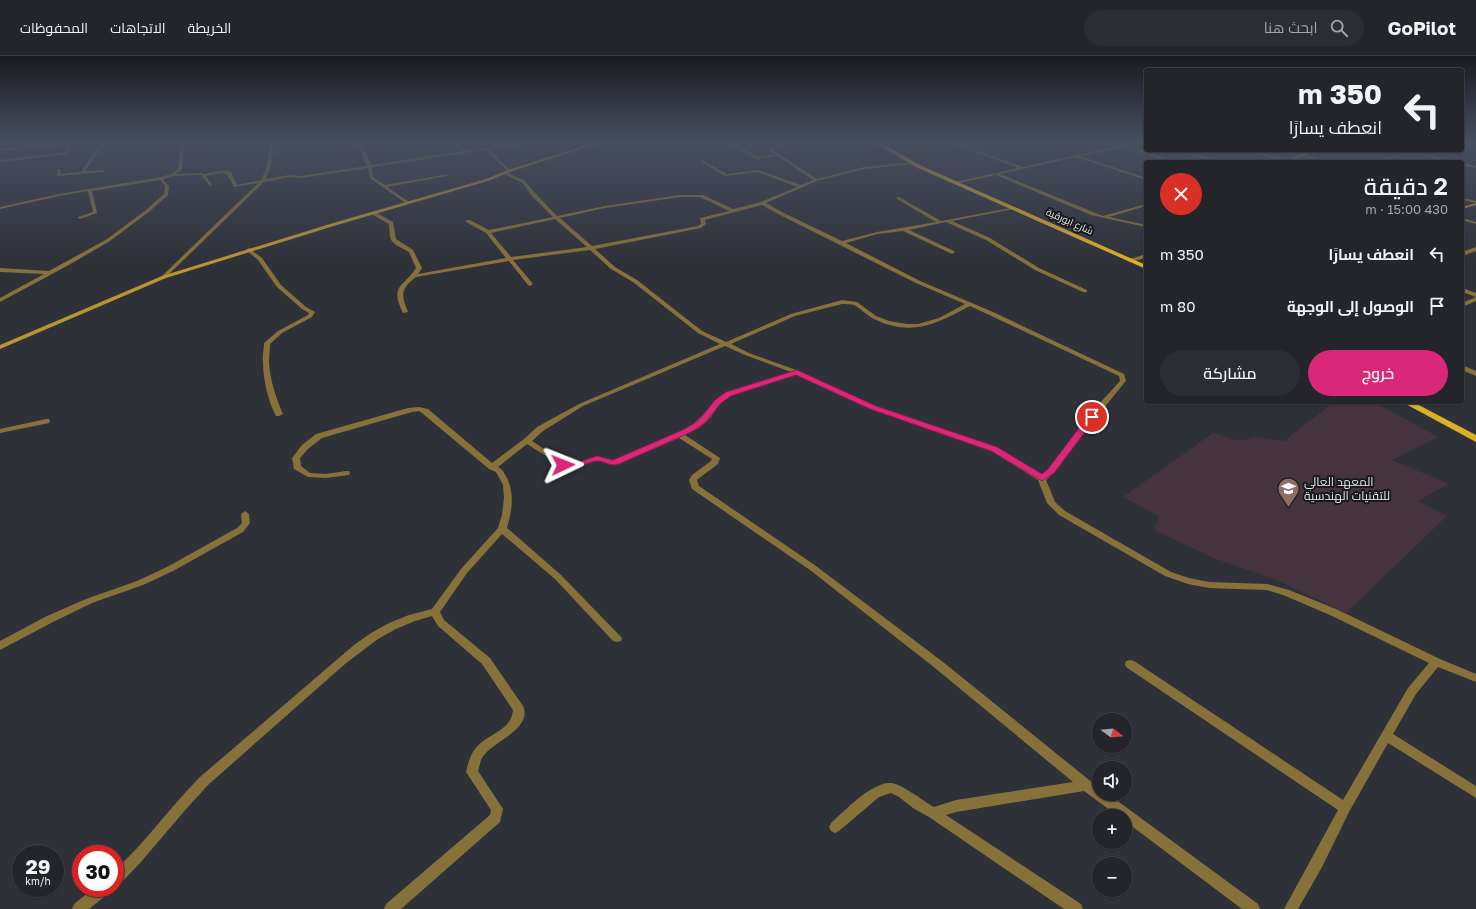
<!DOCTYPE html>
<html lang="ar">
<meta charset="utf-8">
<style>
body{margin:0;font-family:"Golos Text",Cairo,sans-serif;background:#2b2d33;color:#f1f3f6;direction:rtl;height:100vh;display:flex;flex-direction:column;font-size:15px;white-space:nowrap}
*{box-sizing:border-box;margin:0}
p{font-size:13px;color:#a3a5a9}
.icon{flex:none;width:22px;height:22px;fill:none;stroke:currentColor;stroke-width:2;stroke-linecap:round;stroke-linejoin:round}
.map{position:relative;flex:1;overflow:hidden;direction:ltr}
.panel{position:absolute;left:1144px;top:104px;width:320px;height:244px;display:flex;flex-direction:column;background:#23252b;border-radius:4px;box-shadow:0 1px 3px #0004,0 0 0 1px #404247;direction:rtl}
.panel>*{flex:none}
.banner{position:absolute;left:1144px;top:12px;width:320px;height:84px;border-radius:4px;box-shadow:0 1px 3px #0004,0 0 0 1px #404247;direction:rtl;background:#23252b;color:#f1f3f6;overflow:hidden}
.needle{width:26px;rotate:106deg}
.fabs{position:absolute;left:1092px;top:657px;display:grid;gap:8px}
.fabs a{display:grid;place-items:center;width:40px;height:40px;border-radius:50%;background:#23252b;box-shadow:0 1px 3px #0004,0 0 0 1px #404247;font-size:20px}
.speed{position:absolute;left:12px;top:789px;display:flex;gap:8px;font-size:20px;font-weight:700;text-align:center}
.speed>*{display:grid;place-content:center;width:52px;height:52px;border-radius:50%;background:#23252b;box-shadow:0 1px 3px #0004,0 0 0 1px #404247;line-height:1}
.speed small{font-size:10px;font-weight:400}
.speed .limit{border:6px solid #d22;background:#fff;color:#111}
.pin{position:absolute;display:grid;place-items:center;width:34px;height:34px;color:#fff;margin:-17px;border:2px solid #fff;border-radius:50%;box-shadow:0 1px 4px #0007}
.me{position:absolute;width:44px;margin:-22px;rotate:88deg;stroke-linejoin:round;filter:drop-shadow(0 0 3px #0008)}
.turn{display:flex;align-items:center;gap:14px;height:84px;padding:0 16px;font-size:18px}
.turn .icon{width:52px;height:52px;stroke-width:2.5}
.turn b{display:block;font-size:28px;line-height:34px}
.round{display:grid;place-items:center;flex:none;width:42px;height:42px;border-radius:21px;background:#2b2d33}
.summary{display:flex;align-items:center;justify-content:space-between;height:68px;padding:0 16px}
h1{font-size:24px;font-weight:600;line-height:30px}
.action{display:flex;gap:8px;margin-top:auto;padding:8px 16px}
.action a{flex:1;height:46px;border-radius:24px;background:#db2777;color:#fff;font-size:16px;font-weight:600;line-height:46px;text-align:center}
.action a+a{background:#2b2d33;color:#f1f3f6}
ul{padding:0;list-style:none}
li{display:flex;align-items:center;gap:12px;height:52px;padding:0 16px}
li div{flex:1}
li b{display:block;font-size:15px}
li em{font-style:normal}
header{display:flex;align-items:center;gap:24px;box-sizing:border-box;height:56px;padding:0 20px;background:#23252b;border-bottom:1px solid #404247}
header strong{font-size:19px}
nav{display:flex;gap:22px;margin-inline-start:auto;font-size:14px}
.search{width:280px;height:36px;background:#2b2d33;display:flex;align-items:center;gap:10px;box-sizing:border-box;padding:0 14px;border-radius:22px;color:#a3a5a9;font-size:15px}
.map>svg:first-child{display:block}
.education{fill:#45333d}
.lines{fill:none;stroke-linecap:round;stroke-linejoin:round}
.street{fill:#87713a;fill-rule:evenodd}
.secondary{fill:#b89435;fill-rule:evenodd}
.primary{fill:#ddaf27;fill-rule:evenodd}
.route{fill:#db2777;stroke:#8e194d}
.labels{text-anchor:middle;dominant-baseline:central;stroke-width:4;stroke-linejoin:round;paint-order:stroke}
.far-street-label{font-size:10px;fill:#e5e7ec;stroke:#18191d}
.poi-label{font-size:12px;fill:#e5e7ec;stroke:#18191d;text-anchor:start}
</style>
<header>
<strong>GoPilot</strong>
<div class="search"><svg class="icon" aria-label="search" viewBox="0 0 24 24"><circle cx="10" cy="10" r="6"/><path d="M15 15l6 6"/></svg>ابحث هنا</div>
<nav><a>الخريطة</a><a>الاتجاهات</a><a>المحفوظات</a></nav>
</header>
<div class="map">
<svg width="1476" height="853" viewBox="0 0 1476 853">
<rect width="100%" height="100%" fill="#2f3139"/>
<polygon class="education" points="1334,346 1374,346 1438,381 1392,404 1449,428 1418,445 1447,460 1346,557 1275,523 1216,503 1154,474 1159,460 1123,441 1213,377 1239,385 1255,381 1284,385"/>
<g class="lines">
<g class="street">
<polygon points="58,87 72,87 68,98 0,106 0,104 65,96 68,88 0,95 0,93"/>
<polygon points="101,87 105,87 85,115 104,114 105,116 57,120 57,114 59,113 61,114 60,118 81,116"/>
<path d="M 180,87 L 184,87 L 182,113 L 176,118 L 202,117 L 204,118 C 210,117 226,112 231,116 C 233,119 235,126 237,129 L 261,124 L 266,113 L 270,87 L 274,87 L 270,113 L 265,123 L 290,119 L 301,120 L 367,110 L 358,89 L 356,87 L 362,88 L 371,109 L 463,95 L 452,87 L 456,87 L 467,95 L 520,87 L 525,88 L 489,94 L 510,114 L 509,116 L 485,94 L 372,111 L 373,121 L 385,129 L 448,118 L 447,120 L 387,131 L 409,146 L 409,148 L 407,148 L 370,122 L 368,112 L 301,122 L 290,121 L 264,126 L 164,223 L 161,221 L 162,220 L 258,127 L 234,131 L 227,118 L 220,117 L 206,120 L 212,129 L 210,130 L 201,119 L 173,120 L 164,123 L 164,125 L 169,130 L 168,139 L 150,155 L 110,185 L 67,210 L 0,246 L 0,242 L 44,218 L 0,216 L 0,212 L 49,215 L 107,183 L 146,154 L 164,138 L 165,130 L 160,124 L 92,135 L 97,157 L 80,163 L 78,162 L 78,161 L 93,156 L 88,135 L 59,140 L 0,153 L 0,151 L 59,138 L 161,121 L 171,118 L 178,113 Z"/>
<polygon points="576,87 581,87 587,91 584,92"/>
<path d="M 729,87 L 734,87 L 758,101 L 774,98 L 769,95 L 769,93 L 784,87 L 789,87 L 773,94 L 817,123 L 864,111 L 915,106 L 914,108 L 864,113 L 836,120 L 817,125 L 766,147 L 784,157 L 842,185 L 877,176 L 936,166 L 897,143 L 897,141 L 899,141 L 941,165 L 1016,151 L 1016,153 L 1014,153 L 952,165 L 990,182 L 1039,212 L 1087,234 L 1087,236 L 1083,236 L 1035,214 L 986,184 L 946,166 L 909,174 L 954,195 L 955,196 L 952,198 L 903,175 L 877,178 L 846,187 L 920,225 L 993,256 L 1124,318 L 1126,325 L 1125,326 L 1095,363 L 1054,417 L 1046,424 L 1055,446 L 1065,455 L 1171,516 L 1189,522 L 1209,526 L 1267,528 L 1289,534 L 1336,553 L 1440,603 L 1476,618 L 1476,626 L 1438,611 L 1416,638 L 1393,678 L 1476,730 L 1476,742 L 1388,687 L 1349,756 L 1322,811 L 1298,853 L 1284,853 L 1338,754 L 1126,611 L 1125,608 L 1126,605 L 1130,604 L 1134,605 L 1343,744 L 1408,632 L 1429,607 L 1330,559 L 1283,539 L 1267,534 L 1209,532 L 1188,528 L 1165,520 L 1059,459 L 1047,447 L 1038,424 L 991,395 L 871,352 L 797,318 L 730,339 L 720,347 L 711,361 L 699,372 L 685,379 L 720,402 L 718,408 L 698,423 L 697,424 L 699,430 L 816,510 L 943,606 L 1099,732 L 1099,738 L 1108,738 L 1258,848 L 1260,853 L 1242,853 L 1125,765 L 1125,760 L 1118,760 L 1084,735 L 956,756 L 946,759 L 1081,848 L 1083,853 L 1064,853 L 929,761 L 913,752 L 899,741 L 891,737 L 879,741 L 839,775 L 835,777 L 831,775 L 829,771 L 831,767 C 844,755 873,725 891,727 C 902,728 923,745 934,751 L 956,744 L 1073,726 L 935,612 L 810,514 L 692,433 L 689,424 L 692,419 L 711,405 L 712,403 L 679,382 L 619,408 L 612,409 L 597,404 L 576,412 L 563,411 L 527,388 L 498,411 C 502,413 503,415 506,420 C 515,437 512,454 507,472 L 561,519 L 622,582 L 621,585 L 617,586 L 613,585 L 555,523 L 502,478 L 467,517 L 440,556 L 444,564 L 490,602 L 523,650 C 533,671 495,686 485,698 C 480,703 480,709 478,715 L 503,753 L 500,766 L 401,853 L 384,853 L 386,848 L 490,759 L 491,754 L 466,716 C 468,708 470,699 475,693 C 487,677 511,676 513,654 L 482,608 L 438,570 L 432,560 L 415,565 L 396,573 L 378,583 L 345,608 L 208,729 L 187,752 L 140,807 L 120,828 L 115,830 L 115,814 C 146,786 170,751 200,721 L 354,589 L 371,577 L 389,567 L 409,559 L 432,553 L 461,513 L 498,472 L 502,459 L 504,442 L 503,429 L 496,416 L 489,413 L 422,357 L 419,355 L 412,356 L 322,382 L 308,393 L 300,402 L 301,410 L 310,417 L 326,418 L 346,415 L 349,415 L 350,417 L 349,419 L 326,422 L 308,421 L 294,413 L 292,402 L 302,389 L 316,378 L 408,352 L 419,351 L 428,353 L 492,407 L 524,383 L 537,371 L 579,348 L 720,288 L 698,277 L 633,226 L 611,213 L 590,194 L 513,204 L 533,228 L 530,230 L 528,229 L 509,205 L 416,221 C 400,233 401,239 408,256 L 403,257 C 389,229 404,231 416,212 L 409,196 L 396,189 L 391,184 L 390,181 L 389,168 L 371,158 L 371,156 L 375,156 L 393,166 L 396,183 L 413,194 L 422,212 L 418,218 L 506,202 L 486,177 L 466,166 L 466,164 L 470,164 L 489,174 L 553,161 L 531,139 L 523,127 L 504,118 L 505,116 L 525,125 L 535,137 L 557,160 L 605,150 L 680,139 L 703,139 L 733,153 L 761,146 L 797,131 L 758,116 L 725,120 L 701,106 L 702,104 L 727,118 L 758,114 L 801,129 L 813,124 L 777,100 L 756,103 ZM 680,141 L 700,141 L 729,155 L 700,162 L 701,168 L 698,170 L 592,190 L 560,162 L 605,152 ZM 762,149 L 780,159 L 916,227 L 965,248 L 939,262 L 918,268 L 907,268 L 889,265 L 876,260 L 857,246 L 842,244 L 791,258 L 726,286 L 702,275 L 637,224 L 615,211 L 595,193 L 701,172 L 706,168 L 705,164 ZM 555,163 L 587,191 L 511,201 L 491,177 ZM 842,248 C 846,248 851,248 854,249 C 862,253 867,260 874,263 C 912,281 936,268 970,250 L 1119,320 L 1120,325 L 1089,359 L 1048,413 L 1042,419 L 997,391 L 875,350 L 799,315 L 749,297 L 731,288 L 795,260 ZM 725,290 L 745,299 L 791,316 L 726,337 L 716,345 L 705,357 L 693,368 L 677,377 L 613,404 L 597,400 L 575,407 L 566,407 L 532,385 L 543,375 L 583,350 Z"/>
<polygon points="952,87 957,87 1023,111 1130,87 1137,87 1128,90 1177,106 1171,106 1124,91 1080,100 1146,122 1146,124 1076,101 1000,118 1103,160 1146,148 1146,150 1109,161 1146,169 1146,171 1091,159 996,119 955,128 955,126 1018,112"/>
<polygon points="1174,94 1180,94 1223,106 1216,106"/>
<path d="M 1244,94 L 1250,94 L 1287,104 L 1300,98 L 1287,94 C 1293,94 1299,97 1304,97 C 1309,97 1313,94 1318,94 L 1306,99 L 1328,106 C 1319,106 1309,100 1301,101 C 1295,102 1289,106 1282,106 L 1283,105 Z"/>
<path d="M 1405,94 L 1411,94 L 1455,106 C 1441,106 1429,99 1416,97 C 1405,96 1386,106 1373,106 L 1410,96 Z"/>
<polygon points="1462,107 1476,110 1476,112 1462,109"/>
<polygon points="1462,142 1476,145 1476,147 1462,144"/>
<polygon points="1462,162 1476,166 1476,168 1462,164"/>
<polygon points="1476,191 1476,195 1462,200 1462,196"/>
<path d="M 249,192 L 262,202 L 281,229 L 306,251 L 315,256 L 312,261 L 282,277 L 270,288 C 270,294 269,300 269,306 C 270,324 276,342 283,358 L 279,360 L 276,360 C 268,345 263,323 263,306 C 262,300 264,294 264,287 L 278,275 L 308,259 L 309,257 L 302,253 L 277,231 L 258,204 L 247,195 L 246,194 Z"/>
<polygon points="1146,198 1146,202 1130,206 1127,204"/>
<polygon points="1462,232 1476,237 1476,241 1462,236"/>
<polygon points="1476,241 1476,245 1462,251 1462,247"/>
<polygon points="1462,309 1476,315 1476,320 1462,314"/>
<polygon points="46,363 49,363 50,365 49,367 0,377 0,373"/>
<polygon points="245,455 249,458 250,467 243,476 173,515 143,529 92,547 53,566 0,594 0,585 47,560 86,543 137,525 167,511 237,472 242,467 241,458"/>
<polygon points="94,832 111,832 109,837 89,853 72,853 74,848"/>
</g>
<g class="secondary">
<polygon points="593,87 599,87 510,116 488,125 337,169 166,222 0,293 0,289 162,220 333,167 486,123 508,114"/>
<polygon points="1476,147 1476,149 1462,153 1462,151"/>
</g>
<g class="primary">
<polygon points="875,87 880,87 922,110 1146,209 1146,213 918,112"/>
<polygon points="1402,346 1413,346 1476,379 1476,386"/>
</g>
</g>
<linearGradient id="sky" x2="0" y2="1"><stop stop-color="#1a1b1f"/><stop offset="0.42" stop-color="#474e5f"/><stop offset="1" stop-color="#474e5f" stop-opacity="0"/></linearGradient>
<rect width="1476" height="206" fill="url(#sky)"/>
<path class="route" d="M 797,314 L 876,350 L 997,391 L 1042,418 L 1048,413 L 1089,359 L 1095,359 L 1096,361 L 1054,417 L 1042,425 L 991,395 L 870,353 L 796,319 L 731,340 L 721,347 L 705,367 L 691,376 L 619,408 C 609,411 606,405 597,405 C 586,405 571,421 558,409 L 563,406 L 569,408 L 577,407 L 597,400 L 613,404 L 685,373 L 699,364 L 715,344 L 726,336 Z"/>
<defs>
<symbol id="university-pin" viewBox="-11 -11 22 30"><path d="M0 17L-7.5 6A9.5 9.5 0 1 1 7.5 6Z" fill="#8d6e63" stroke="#18191d"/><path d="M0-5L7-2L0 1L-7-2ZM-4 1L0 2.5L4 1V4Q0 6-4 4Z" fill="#fff"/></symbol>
</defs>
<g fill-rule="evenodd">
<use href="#university-pin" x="1276" y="420" width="25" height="34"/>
</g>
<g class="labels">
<g class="far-street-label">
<text transform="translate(1070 165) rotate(24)">شارع ابورقية</text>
</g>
<g class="poi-label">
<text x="1304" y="425">المعهد العالي<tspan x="1304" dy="14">للتقنيات الهندسية</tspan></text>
</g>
</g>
</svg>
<div class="fabs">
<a><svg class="needle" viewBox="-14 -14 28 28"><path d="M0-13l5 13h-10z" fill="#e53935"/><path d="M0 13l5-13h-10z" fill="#a3a5a9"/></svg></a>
<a><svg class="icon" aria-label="sound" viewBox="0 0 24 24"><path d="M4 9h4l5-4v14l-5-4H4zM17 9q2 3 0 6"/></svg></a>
<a>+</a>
<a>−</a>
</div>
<div class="speed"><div>29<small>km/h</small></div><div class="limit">30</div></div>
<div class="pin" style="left:1092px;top:361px;background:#d93025"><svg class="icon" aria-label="arrive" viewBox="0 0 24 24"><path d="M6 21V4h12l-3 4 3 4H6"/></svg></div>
<svg class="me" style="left:563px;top:409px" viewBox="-20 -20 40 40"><path d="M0-17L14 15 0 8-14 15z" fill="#db2777" stroke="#fff" stroke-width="4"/></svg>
<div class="banner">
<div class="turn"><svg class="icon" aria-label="left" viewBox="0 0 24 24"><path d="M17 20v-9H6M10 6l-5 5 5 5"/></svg><div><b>350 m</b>انعطف يسارًا</div></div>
</div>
<section class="panel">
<div class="summary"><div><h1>2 دقيقة</h1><p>430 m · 15:00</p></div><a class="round" style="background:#d93025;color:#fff"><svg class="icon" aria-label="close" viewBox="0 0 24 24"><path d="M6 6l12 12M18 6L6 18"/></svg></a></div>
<ul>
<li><svg class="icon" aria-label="left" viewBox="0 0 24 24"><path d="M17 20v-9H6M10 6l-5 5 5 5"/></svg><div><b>انعطف يسارًا</b></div><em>350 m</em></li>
<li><svg class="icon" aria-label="arrive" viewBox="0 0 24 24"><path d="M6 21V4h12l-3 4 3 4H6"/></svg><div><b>الوصول إلى الوجهة</b></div><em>80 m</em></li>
</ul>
<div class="action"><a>خروج</a><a>مشاركة</a></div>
</section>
</div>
